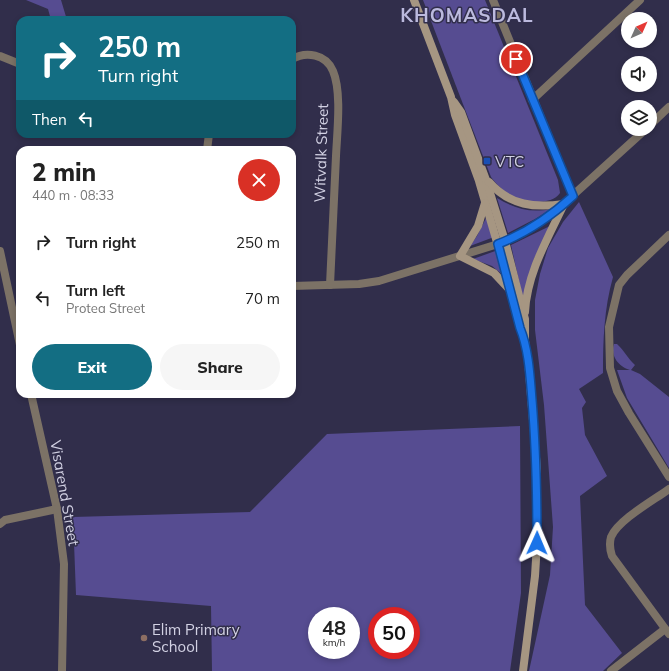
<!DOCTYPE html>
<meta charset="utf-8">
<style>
body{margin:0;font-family:Mulish,sans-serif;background:#f6f6f6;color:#222;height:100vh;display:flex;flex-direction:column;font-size:15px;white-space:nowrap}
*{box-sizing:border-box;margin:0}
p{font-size:13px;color:#767676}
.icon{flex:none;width:22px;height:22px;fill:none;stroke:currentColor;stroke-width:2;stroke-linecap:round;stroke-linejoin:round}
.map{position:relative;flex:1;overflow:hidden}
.drawer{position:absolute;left:16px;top:146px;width:280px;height:252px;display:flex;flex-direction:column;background:#fff;border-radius:12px;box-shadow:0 2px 6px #0003}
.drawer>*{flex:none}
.hud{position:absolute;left:16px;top:16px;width:280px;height:122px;border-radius:12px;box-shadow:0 2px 6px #0003;background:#136e83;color:#fff;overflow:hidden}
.needle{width:26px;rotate:45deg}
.tools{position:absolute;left:621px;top:12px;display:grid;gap:8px}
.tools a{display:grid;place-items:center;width:36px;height:36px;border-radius:50%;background:#fff;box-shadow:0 2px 6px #0003;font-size:20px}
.speed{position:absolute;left:308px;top:607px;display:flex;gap:8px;font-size:20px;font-weight:700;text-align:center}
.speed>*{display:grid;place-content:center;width:52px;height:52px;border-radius:50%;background:#fff;box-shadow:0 2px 6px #0003;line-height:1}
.speed small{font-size:10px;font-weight:400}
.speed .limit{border:6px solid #d22;background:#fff;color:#111}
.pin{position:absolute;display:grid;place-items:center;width:34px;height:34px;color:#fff;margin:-17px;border:2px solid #fff;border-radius:50%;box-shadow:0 1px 4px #0007}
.me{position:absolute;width:44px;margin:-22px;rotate:1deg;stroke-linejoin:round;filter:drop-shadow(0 0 3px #0008)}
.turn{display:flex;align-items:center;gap:14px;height:84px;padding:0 16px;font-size:18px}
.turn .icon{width:52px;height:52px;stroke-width:2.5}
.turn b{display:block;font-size:28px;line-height:34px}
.then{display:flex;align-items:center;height:38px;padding:0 16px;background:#0003;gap:8px;font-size:15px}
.round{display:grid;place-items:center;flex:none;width:42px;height:42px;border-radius:21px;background:#f6f6f6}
.overview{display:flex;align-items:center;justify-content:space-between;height:68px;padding:0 16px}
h1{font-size:24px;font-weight:800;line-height:30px}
.cta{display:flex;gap:8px;margin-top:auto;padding:8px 16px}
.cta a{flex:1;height:46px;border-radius:24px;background:#136e83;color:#fff;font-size:16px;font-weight:800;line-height:46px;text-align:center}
.cta a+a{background:#f6f6f6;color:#222}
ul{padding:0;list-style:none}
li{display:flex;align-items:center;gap:12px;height:56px;padding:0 16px}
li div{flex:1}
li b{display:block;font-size:15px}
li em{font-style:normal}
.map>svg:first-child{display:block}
.green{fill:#564c91;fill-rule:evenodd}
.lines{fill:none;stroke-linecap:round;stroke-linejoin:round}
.minor{stroke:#7c7266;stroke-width:8}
.tertiary{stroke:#7c7266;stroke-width:8}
.secondary{stroke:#a69682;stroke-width:8}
.route-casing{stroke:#114b97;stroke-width:10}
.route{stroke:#1a73e8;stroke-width:7}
.transit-dot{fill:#1a4fb4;stroke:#312e4b;stroke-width:1.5}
.education-dot{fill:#8d6e63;stroke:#312e4b;stroke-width:1.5}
.labels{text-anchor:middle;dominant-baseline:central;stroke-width:3;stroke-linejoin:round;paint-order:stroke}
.street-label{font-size:15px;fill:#d2d1e3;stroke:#312e4b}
.poi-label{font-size:15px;fill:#d2d1e3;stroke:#312e4b;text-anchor:start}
.district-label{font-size:19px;font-weight:bold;letter-spacing:1px;fill:#bcbade;stroke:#312e4b}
</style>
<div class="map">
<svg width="669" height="671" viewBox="0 0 669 671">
<rect width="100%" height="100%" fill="#312e4b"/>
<g class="green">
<polygon points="26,0 61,0 67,20 51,20 48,9"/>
<path d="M 423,0 L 485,0 L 558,180 L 560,193 C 552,205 528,203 515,198 C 506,194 497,185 491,177 Z"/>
<path d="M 497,198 C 515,209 531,213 551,209 L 535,219 L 508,233 Z"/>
<path d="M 579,202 L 613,277 C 604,309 603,340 603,373 L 579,389 L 586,402 L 582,408 L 585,435 L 607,476 L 580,496 L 585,605 L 622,653 L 603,671 L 529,671 L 550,575 L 553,527 L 544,405 L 535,330 L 535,300 L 540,274 L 548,248 L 563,222 Z"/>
<polygon points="486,218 494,237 470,246 477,236"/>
<polygon points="550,226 534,259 524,303 511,245"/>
<polygon points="498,250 504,276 492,266 473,259"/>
<path d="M 614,344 L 617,344 C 624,350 628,359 635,365 L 631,370 L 640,374 L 669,397 L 669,468 L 627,398 L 617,370 L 630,370 C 619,367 610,356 614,344 Z"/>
<path d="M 520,426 L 521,593 L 510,671 L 212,671 L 211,606 L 76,595 L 73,517 L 250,512 L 327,434 ZM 317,616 L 351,616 L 351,650 L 317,650 ZM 377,616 L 411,616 L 411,650 L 377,650 Z"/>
</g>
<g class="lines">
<g class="minor">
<polyline points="493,0 573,196"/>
<polyline points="0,56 20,64"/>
<path d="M 292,59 C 306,51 326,54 333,71 C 342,92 337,133 336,156 C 334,199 332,242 330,285"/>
<polyline points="532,100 640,0"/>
<polyline points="207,150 209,134"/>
<polyline points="669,235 627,275 619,285 609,327 610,368 617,391 629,413 669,477"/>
<polyline points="0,251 20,345"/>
<polyline points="292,286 359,284 379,281 498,244"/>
<polyline points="31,394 57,509 64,564 62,671"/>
<path d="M 669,489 C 654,500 618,520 611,537 C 609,544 610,550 612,556 L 669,634"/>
<polyline points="0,524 5,520 57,509"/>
<polyline points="611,671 665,629"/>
</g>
<g class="tertiary">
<polyline points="650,125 669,107"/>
<polyline points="499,243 518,235 550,216 646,129"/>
</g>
<g class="secondary">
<polyline points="414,0 451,97 455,115 479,181 509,283 520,328 525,341 528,360 537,469 537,543 535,576 523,671"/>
<polyline points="454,102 461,112 486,180 505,241 525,319 525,338"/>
<path d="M 489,182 C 510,206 535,208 564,204"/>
<polyline points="485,203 478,226 460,256 494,273 508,288"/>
<path d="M 525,312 C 527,273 548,238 564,204"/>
</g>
</g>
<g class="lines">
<defs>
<path id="route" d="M 516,59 L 573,196 C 550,217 527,233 498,244 L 520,328 C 529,351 530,376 532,400 C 536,448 537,495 537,543"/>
</defs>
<use href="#route" class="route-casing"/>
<use href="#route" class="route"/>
</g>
<rect class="transit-dot" x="483" y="157" width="8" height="8" rx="2"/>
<circle class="education-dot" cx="144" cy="638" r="4"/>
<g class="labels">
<g class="street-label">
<text transform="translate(321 153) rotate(-88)">Witvalk Street</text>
<text transform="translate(65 493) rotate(80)">Visarend Street</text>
</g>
<g class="poi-label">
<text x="495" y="161">VTC</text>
<text x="152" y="629">Elim Primary<tspan x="152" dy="17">School</tspan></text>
</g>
<g class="district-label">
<text x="467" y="15">KHOMASDAL</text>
</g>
</g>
</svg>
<div class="tools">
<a><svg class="needle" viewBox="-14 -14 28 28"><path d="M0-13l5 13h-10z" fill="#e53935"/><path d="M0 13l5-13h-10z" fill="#767676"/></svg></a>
<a><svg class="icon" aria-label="sound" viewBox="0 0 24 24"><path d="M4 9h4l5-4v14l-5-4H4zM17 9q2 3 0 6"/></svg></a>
<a><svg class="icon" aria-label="layers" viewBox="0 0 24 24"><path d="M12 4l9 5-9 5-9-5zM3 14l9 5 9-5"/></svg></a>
</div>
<div class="speed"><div>48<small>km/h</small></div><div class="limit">50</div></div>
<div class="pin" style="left:516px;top:59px;background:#d93025"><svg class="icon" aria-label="arrive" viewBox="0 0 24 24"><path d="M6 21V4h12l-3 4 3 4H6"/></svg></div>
<svg class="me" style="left:537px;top:543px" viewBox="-20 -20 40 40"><path d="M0-17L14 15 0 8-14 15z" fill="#1a73e8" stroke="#fff" stroke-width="4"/></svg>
<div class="hud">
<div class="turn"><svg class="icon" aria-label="right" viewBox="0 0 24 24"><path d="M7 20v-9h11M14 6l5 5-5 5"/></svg><div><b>250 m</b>Turn right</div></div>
<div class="then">Then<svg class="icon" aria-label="left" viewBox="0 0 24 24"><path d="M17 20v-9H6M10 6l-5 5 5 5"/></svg></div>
</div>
<section class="drawer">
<div class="overview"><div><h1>2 min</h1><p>440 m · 08:33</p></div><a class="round" style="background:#d93025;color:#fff"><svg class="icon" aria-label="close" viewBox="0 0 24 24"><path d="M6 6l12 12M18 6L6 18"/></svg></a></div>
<ul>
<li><svg class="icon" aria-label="right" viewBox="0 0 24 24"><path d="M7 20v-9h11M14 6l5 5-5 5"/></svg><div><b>Turn right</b></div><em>250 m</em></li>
<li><svg class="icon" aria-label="left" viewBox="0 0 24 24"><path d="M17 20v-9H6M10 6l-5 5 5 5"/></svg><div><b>Turn left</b><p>Protea Street</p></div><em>70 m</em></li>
</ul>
<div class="cta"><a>Exit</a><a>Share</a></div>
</section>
</div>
